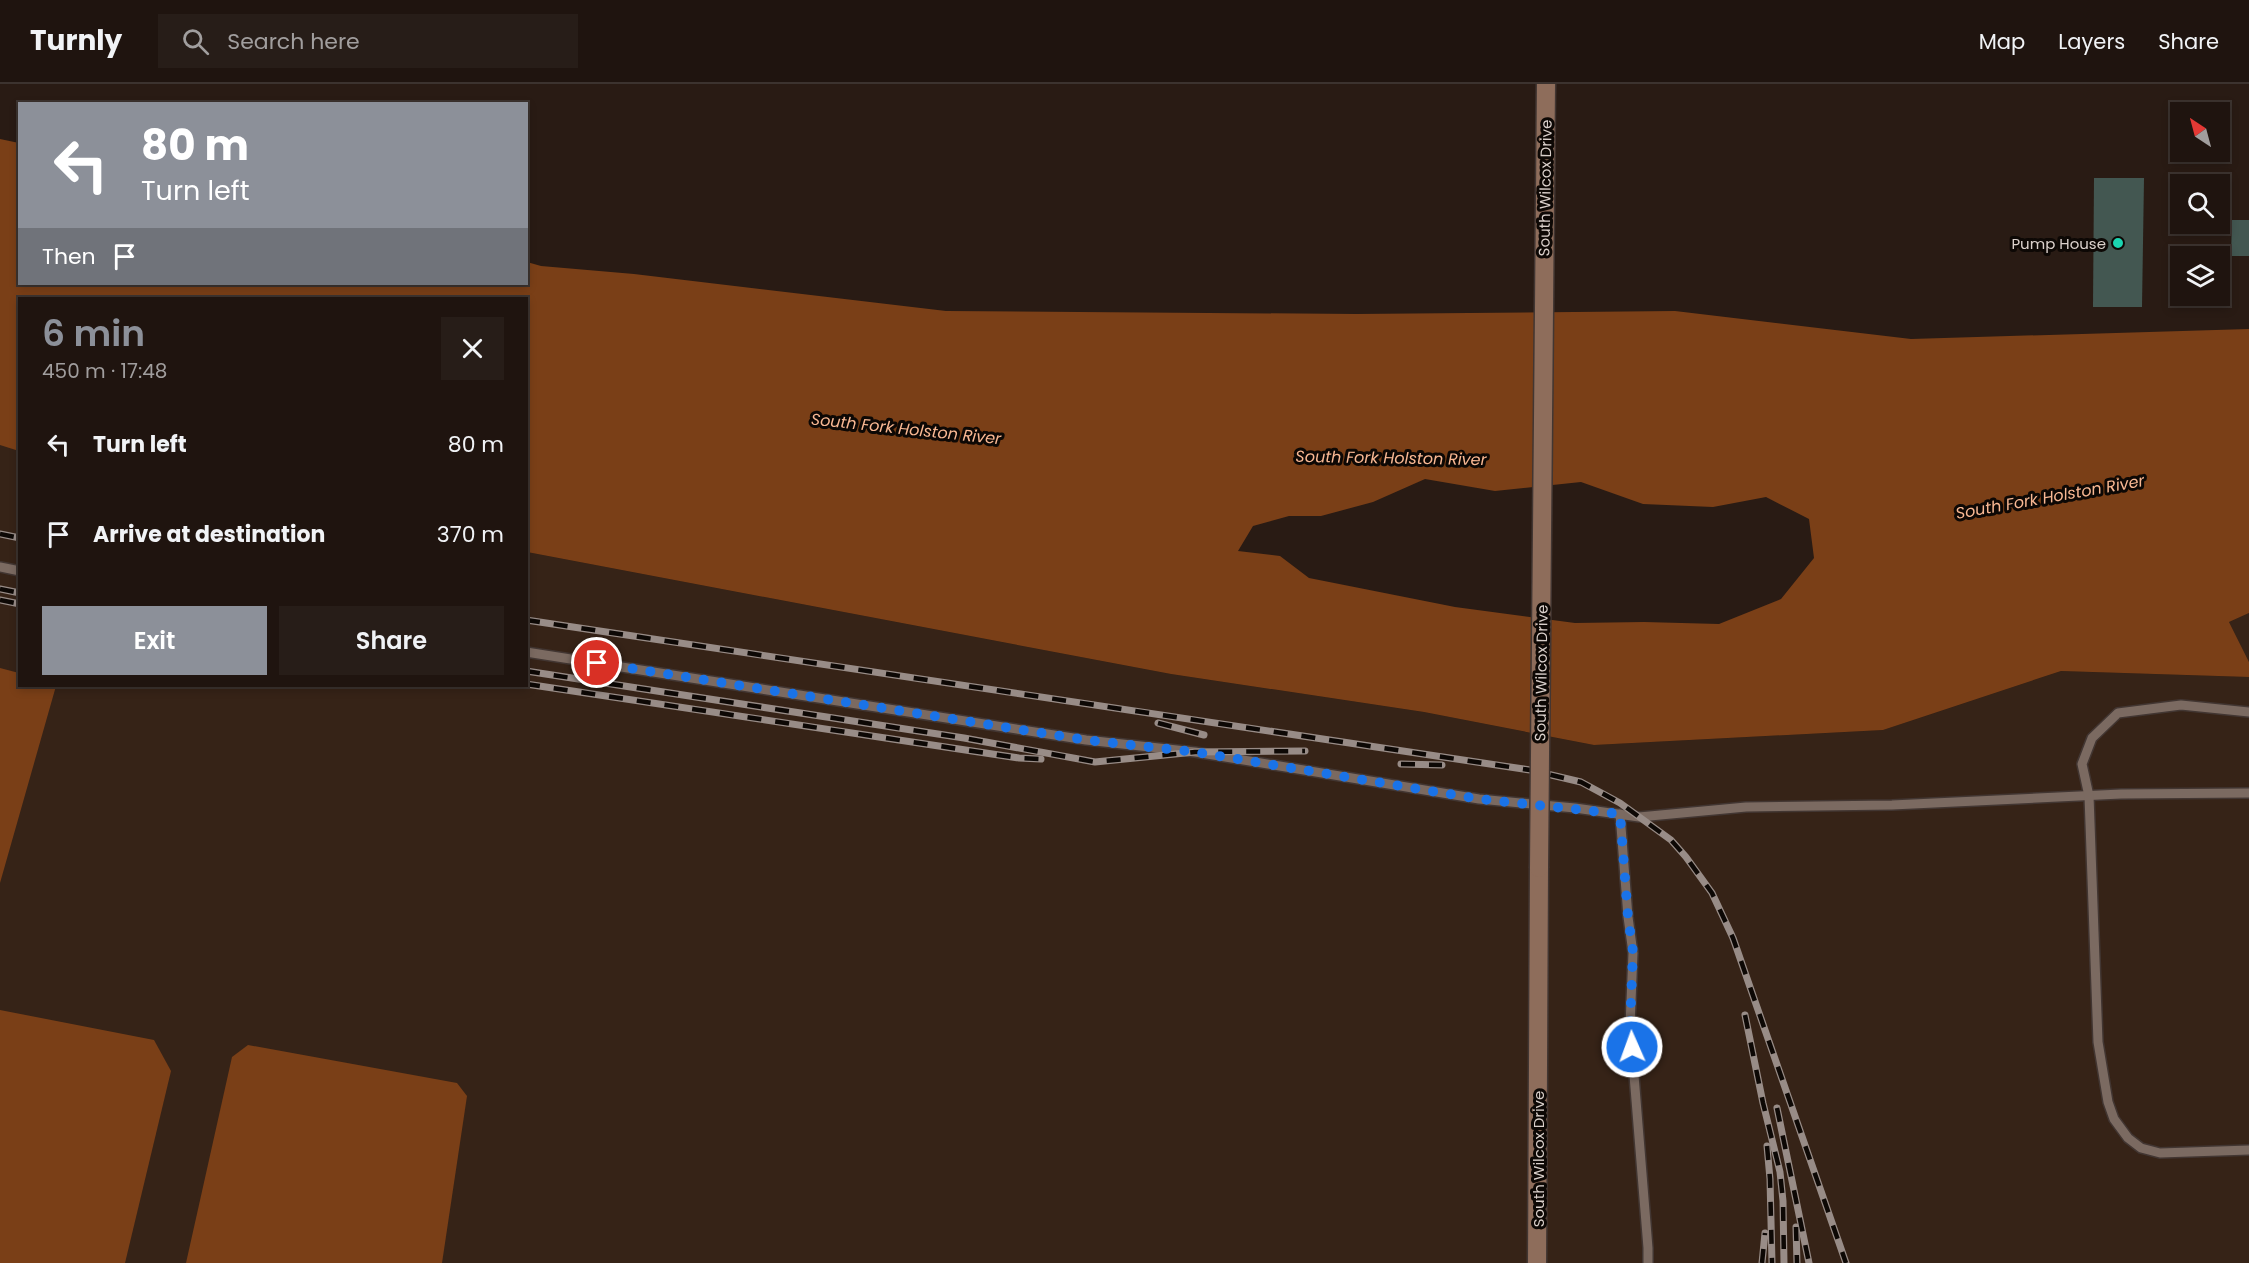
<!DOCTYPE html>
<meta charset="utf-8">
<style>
body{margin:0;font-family:Poppins,sans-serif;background:#271d18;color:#f1f3f6;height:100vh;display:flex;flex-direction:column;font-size:22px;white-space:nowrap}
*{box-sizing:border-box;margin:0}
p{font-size:20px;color:#a19e9e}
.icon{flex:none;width:33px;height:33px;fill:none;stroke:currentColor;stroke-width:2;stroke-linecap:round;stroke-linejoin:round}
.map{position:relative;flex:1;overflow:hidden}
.sheet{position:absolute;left:18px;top:213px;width:510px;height:390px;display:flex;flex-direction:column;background:#1f140f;border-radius:0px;box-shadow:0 3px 9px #0003,0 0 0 2px #3c332f}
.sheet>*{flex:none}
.hud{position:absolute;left:18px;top:18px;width:510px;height:183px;border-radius:0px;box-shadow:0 3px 9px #0003,0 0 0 2px #3c332f;background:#8c9099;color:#fff;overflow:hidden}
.needle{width:39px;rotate:324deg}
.tools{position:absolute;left:2170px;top:18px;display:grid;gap:12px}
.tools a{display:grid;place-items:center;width:60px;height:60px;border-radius:0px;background:#1f140f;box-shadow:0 3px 9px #0003,0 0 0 2px #3c332f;font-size:30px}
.pin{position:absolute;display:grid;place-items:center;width:51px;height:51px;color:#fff;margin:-26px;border:3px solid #fff;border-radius:50%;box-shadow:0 2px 6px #0007}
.me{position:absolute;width:66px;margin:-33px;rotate:358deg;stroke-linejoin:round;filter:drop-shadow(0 0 4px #0008)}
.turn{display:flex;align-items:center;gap:21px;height:126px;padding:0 24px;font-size:27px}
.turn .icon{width:78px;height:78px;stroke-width:2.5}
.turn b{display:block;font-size:42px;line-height:51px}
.then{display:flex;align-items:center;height:57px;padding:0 24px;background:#0003;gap:12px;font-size:22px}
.round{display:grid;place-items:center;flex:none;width:63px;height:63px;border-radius:0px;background:#271d18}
.headline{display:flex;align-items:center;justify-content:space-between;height:102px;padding:0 24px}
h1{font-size:36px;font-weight:600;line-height:45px;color:#8c9099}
.action{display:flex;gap:12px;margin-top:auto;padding:12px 24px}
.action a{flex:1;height:69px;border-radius:0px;background:#8c9099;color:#fff;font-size:24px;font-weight:600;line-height:69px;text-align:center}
.action a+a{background:#271d18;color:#f1f3f6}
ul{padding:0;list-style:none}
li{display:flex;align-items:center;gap:18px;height:90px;padding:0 24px}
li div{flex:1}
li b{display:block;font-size:22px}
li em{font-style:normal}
header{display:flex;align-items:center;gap:36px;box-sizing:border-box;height:84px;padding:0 30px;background:#1f140f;border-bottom:2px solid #3c332f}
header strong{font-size:28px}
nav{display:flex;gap:33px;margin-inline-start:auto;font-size:21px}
.search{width:420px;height:54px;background:#271d18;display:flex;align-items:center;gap:15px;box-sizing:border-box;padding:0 21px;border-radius:0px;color:#a19e9e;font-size:22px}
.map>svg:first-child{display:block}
.built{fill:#362317}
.water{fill:#7a3f17;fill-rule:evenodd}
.building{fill:#435751}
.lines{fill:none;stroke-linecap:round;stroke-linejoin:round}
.lane-casing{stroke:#423632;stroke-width:12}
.secondary-casing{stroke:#423632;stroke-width:21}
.lane{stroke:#7b6a61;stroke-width:9}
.secondary{stroke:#8e6d5b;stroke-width:18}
.rail-casing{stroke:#988c87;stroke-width:7}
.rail{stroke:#0d0805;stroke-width:4.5;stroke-dasharray:14;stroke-linecap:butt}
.secondary-bridge-casing{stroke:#423632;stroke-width:21;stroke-linecap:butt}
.secondary-bridge{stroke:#8e6d5b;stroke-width:18}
.route{stroke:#1a73e8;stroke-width:10;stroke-dasharray:0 18}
.poi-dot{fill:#1bd5b1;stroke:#0d0805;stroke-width:2}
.labels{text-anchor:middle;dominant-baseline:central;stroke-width:6;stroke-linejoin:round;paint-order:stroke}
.street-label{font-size:15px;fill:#dad0cb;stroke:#0d0805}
.poi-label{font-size:15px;fill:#dad0cb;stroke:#0d0805;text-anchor:end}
.water-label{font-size:16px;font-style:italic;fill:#f9b893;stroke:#0d0805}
</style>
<header>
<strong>Turnly</strong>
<div class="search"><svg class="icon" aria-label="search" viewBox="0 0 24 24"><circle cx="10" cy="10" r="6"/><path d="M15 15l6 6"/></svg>Search here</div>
<nav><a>Map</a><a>Layers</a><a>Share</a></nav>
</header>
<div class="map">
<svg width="2249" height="1179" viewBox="0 0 2249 1179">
<rect width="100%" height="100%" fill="#291b14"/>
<g class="built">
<polygon points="0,360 19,365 20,602 526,602 527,468 1171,590 1424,628 1594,661 1883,646 2061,587 2249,593 2249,1179 0,1179"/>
<polygon points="2249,529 2249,578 2229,538"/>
</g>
<g class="water">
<path d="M 0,55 L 19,59 L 20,200 L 526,200 L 527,178 L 541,182 L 634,190 L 946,227 L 1356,230 L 1675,227 L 1911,255 L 2249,245 L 2249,529 L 2229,538 L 2249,578 L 2249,593 L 2061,587 L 1883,646 L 1594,661 L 1424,628 L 1171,590 L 527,468 L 526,214 L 20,214 L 19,367 L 0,361 ZM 1425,395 L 1495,407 L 1581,398 L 1643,420 L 1713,423 L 1766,413 L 1809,435 L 1814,474 L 1781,515 L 1719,540 L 1644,538 L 1575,539 L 1455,523 L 1309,494 L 1280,472 L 1238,467 L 1253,442 L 1289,432 L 1321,432 L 1373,418 Z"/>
<polygon points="0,584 19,589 20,602 56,602 0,799"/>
<polygon points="0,926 154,956 171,987 125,1179 0,1179"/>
<polygon points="248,961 457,999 467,1012 442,1179 186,1179 232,973"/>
</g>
<g class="building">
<polygon points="2094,94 2144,94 2142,223 2093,223"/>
<polygon points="2232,136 2249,136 2249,172 2231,172"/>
</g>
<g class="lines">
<defs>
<g id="lane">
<polyline points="0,483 20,487"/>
<polyline points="526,568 1086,656 1195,668 1479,715 1575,724 1639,733 1746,723 1892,721 2121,710 2249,709"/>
<polyline points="2249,628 2181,621 2118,629 2092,654 2082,680 2089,712 2098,958 2108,1018 2114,1035 2128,1054 2141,1064 2160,1069 2249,1066"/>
<polyline points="1620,730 1628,833 1633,869 1630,942 1648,1164 1648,1179"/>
</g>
<polyline id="secondary" points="1537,1179 1539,784"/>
</defs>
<use href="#lane" class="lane-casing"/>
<use href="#secondary" class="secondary-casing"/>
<use href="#lane" class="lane"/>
<use href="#secondary" class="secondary"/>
<defs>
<g id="rail">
<polyline points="0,450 20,454"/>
<polyline points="0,505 20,509"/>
<polyline points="0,516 20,520"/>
<polyline points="526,536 1530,686 1581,698 1620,719 1671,756 1686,773 1712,809 1733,854 1846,1179"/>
<polyline points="526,587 964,654 1095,678 1195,668 1305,667"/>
<polyline points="526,600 1019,674 1041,675"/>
<polyline points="1158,639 1204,651"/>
<polyline points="1401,680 1442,681"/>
<polyline points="1745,931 1763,1019 1780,1088 1783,1117 1784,1179"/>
<polyline points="1777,1024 1809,1179"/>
<polyline points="1767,1062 1770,1095 1772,1179"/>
<polyline points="1796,1143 1797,1179"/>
<polyline points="1762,1179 1765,1149"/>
</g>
</defs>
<use href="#rail" class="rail-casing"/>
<use href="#rail" class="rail"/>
<defs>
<polyline id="secondary-bridge" points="1539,784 1546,0"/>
</defs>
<use href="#secondary-bridge" class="secondary-bridge-casing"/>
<use href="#secondary-bridge" class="secondary-bridge"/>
</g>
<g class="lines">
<polyline class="route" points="597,579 1086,656 1195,668 1479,715 1620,730 1628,833 1633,868 1630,942 1632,963"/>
</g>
<circle class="poi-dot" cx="2118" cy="159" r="6"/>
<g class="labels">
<g class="street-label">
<text transform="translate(1545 104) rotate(-89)">South Wilcox Drive</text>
<text transform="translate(1541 589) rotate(-89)">South Wilcox Drive</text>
<text transform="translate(1538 1075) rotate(-90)">South Wilcox Drive</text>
</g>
<g class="poi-label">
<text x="2106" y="159">Pump House</text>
</g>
<g class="water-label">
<text transform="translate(906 345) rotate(6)">South Fork Holston River</text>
<text transform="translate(1391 374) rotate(1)">South Fork Holston River</text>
<text transform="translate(2050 413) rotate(-10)">South Fork Holston River</text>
</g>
</g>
</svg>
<div class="tools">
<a><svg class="needle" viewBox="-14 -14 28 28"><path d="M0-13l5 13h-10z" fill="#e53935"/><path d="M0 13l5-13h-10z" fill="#a19e9e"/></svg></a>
<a><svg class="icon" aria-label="search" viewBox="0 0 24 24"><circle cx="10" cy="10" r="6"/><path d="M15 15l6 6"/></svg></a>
<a><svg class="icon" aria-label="layers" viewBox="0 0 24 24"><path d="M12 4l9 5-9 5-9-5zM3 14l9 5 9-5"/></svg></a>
</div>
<div class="pin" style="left:597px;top:579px;background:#d93025"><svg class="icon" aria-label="arrive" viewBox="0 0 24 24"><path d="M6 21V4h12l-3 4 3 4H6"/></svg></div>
<svg class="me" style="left:1632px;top:963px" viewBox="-20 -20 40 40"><circle r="17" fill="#1a73e8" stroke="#fff" stroke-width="3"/><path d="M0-11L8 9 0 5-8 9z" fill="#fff"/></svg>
<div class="hud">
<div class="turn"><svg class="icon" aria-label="left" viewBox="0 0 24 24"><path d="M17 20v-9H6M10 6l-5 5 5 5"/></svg><div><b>80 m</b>Turn left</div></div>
<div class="then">Then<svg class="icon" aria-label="arrive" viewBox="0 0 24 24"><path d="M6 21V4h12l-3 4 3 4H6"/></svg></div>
</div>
<section class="sheet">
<div class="headline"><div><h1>6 min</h1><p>450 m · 17:48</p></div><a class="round"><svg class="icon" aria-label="close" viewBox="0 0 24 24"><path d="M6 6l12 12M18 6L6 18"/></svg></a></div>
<ul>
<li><svg class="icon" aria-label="left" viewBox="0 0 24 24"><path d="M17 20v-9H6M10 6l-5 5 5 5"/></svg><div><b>Turn left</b></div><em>80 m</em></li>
<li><svg class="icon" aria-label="arrive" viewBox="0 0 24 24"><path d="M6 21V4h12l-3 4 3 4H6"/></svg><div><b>Arrive at destination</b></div><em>370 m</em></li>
</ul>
<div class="action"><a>Exit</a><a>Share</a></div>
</section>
</div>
